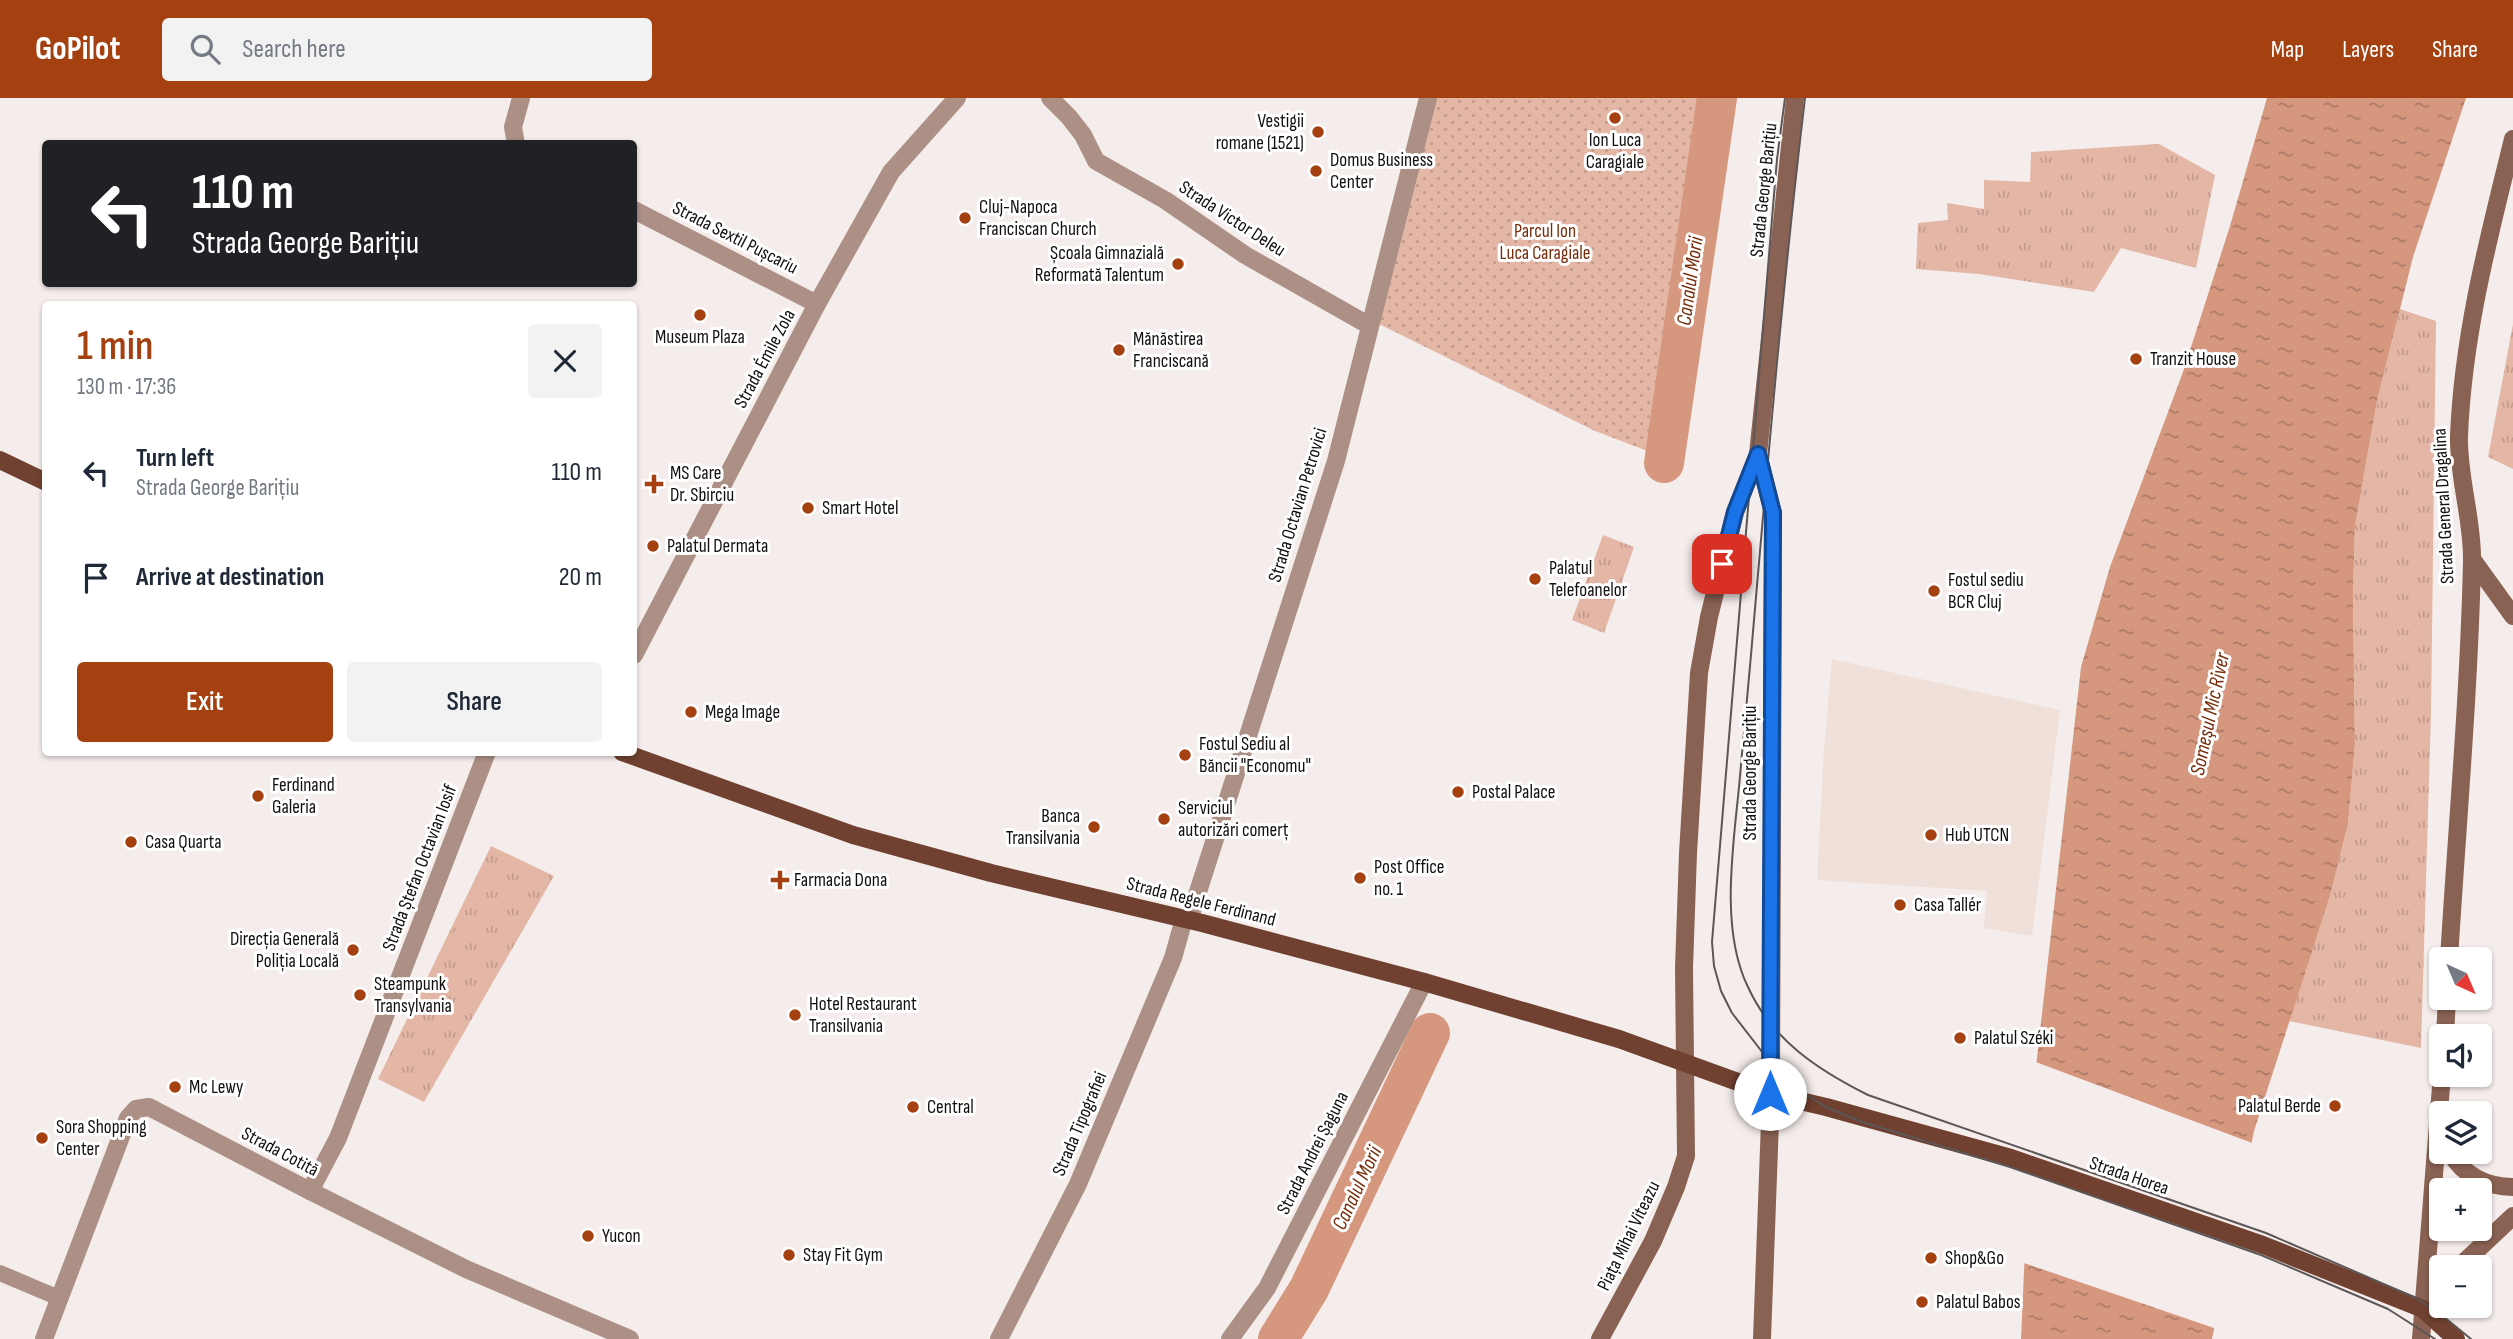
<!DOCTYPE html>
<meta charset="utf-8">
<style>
body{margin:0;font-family:"Sofia Sans Condensed",sans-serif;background:#f2f2f3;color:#1f2937;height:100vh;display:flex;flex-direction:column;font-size:26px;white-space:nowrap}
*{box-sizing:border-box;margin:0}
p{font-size:23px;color:#747a83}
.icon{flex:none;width:38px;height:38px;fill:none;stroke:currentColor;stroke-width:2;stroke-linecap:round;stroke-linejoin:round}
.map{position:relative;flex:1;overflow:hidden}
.drawer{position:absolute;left:42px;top:203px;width:595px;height:455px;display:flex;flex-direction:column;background:#fff;border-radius:7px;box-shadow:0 2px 5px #0004}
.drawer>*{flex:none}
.guide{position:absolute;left:42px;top:42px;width:595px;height:147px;border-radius:7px;box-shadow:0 2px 5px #0004;background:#202124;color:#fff;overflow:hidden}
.needle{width:46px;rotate:136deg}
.fabs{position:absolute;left:2429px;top:849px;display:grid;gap:14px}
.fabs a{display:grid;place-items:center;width:63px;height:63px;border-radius:7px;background:#fff;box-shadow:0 2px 5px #0004;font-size:35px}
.pin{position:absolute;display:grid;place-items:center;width:60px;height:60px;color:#fff;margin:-30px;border-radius:14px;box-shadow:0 4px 10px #0006}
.me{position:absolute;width:77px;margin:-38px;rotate:0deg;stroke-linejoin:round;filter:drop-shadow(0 0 5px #0008)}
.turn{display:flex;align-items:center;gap:24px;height:147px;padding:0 35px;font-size:32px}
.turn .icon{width:91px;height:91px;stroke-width:2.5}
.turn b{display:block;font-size:49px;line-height:60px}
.round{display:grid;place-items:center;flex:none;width:74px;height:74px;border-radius:7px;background:#f2f2f3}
.headline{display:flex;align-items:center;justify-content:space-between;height:119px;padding:0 35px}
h1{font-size:42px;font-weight:600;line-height:52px;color:#a54011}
.cta{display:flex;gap:14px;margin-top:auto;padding:14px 35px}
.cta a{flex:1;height:80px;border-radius:7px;background:#a54011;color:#fff;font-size:28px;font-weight:600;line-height:80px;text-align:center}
.cta a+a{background:#f2f2f3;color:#1f2937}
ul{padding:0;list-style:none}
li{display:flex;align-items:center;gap:21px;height:105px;padding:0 35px}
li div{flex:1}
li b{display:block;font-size:26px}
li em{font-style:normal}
header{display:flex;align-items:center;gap:42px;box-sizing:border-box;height:98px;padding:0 35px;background:#a54011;color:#fff}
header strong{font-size:33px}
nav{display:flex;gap:38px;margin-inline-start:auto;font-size:24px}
.search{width:490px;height:63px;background:#f2f2f3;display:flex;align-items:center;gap:18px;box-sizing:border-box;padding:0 24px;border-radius:7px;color:#747a83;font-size:26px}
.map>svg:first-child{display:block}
.built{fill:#efe0da}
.grass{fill:url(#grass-tufts)}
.park{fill:url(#park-dots)}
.water{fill:url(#water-ripples)}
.pier{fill:#f5edeb}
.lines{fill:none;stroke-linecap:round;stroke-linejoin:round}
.canal{stroke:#d6977f;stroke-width:40}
.lane{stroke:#ac9085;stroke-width:16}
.street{stroke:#ac9085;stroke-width:18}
.secondary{stroke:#8a6253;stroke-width:18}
.primary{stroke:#704130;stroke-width:18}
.tram{stroke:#5c5756;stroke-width:2}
.route-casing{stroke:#114b97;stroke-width:18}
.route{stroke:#1a73e8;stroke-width:12}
.poi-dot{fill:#a54011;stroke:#fff;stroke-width:2.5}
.labels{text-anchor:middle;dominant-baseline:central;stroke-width:6;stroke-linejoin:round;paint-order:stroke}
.poi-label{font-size:19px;fill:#120f0e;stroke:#fff;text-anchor:start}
.street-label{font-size:19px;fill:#120f0e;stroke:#fff}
.park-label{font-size:19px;fill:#772c0a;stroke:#fff}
.water-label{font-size:21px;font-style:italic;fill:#772c09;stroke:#fff}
</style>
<header>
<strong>GoPilot</strong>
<div class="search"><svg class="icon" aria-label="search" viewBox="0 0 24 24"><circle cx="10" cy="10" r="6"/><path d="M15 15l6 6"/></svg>Search here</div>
<nav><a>Map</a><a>Layers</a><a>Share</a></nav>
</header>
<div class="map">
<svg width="2513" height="1241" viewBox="0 0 2513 1241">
<defs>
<pattern id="grass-tufts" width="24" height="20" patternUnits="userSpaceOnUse" patternTransform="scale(1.75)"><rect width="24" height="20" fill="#e4b6a5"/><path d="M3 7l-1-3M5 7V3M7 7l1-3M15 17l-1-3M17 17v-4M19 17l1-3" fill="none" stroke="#c39b8d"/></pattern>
<pattern id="park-dots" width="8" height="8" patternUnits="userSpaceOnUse" patternTransform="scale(1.75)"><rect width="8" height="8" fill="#e4b6a5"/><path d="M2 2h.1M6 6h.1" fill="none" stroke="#c39b8d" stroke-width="1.8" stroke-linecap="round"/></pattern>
<pattern id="water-ripples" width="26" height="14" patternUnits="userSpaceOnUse" patternTransform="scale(1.75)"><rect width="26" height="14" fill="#d6977f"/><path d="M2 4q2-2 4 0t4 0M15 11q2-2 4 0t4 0" fill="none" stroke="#ac7a66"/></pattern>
</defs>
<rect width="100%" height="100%" fill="#f5edeb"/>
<polygon class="built" points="1832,561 2060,612 2032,838 1984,830 1987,793 1817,782 1824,651"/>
<g class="grass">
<polygon points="2159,46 2215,77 2196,170 2121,150 2094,194 1979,176 1916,171 1918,125 1948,122 1947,105 1984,111 1984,82 2030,84 2031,54"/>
<polygon points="2400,211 2436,223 2431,615 2421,950 2289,923 2330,798 2348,726 2355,646 2353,496 2355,428 2377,303"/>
<polygon points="2513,226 2513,371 2488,359"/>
<polygon points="1603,437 1634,449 1604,535 1572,522"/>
<polygon points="491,748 554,778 424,1004 378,981"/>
</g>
<polygon class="park" points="1432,0 1713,0 1658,357 1595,333 1377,225"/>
<polygon class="water" points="2267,0 2466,0 2413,159 2377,303 2355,428 2353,496 2355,646 2348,726 2330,798 2254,1033 2212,1241 2021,1241 2026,1129 2036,969 2081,569 2110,469 2183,274 2230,128"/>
<polygon class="pier" points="2033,963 2255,1046 2217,1231 2021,1164"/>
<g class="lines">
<g class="canal">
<polyline points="1664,365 1717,0"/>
<polyline points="1278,1241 1309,1191 1430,935"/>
</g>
<polyline class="lane" points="0,1175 59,1200"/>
<g class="street">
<polyline points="1050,0 1069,19 1083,37 1096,63 1165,102 1245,157 1370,228"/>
<polyline points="516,46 513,29 521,0"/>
<polyline points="634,112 817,206"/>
<polyline points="634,557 817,206 891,74 957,0"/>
<polyline points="1189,822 1336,363 1428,0"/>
<polyline points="310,1093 338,1040 487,654"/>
<polyline points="44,1241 128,1020 136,1011 149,1009 310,1093 466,1171 630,1241"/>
<polyline points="999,1241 1078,1086 1173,860 1184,821"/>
<polyline points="1230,1241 1267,1190 1424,884"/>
</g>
<g class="secondary">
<polyline points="1758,356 1773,415 1771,996 1762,1241"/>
<polyline points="2472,461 2513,518"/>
<path d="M 2449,861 C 2457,729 2469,596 2472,464 C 2473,422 2458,380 2459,338 C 2463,236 2489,138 2513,41"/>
<polyline points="2445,938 2447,900"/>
<path d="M 2450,1054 C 2463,1077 2486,1089 2513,1089"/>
<polyline points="2459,1169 2513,1118"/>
<polyline points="2423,1211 2441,1188"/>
<polyline points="1600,1241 1653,1143 1676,1089 1686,1058 1684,870 1688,755 1699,575 1709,519 1735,414 1758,356 1795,0"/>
<polyline points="2421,1241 2442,976"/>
</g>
<g class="primary">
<polyline points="0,362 46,384"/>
<polyline points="622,654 853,737 991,775 1202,825 1424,884 1619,941 1771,996 1826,1009 2011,1060 2263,1147 2423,1211 2456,1241"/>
</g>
<g class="tram">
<polyline points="1785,0 1777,61 1712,844 1714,868 1721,893 1732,915 1773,968 1805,996 1826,1009 1862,1024 2010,1069 2261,1157 2388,1211 2435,1241"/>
<path d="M 1805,0 C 1783,185 1767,371 1751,557 C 1747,601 1743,645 1739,689 C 1733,750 1720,832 1748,889 C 1772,942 1818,972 1868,997 L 2266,1135 L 2416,1200 L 2444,1219 L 2471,1241"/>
</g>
</g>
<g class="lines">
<defs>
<polyline id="route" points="1722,466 1735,414 1758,356 1773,415 1770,996"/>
</defs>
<use href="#route" class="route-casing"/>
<use href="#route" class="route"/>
</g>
<g class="poi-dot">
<circle cx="1615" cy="20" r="7"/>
<circle cx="1318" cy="34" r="7"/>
<circle cx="1316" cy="73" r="7"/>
<circle cx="965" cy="120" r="7"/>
<circle cx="1178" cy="166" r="7"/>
<circle cx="700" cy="217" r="7"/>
<circle cx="1119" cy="252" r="7"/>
<circle cx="2136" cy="261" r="7"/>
<path d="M650.5 375.5h7v7h7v7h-7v7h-7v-7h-7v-7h7z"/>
<circle cx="808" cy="410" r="7"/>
<circle cx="653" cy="448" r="7"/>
<circle cx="1535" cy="481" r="7"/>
<circle cx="1934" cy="493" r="7"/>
<circle cx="691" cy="614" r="7"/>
<circle cx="1185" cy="657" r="7"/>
<circle cx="1458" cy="694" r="7"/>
<circle cx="258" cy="698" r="7"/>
<circle cx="1164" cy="721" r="7"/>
<circle cx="1094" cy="729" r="7"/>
<circle cx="1931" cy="737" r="7"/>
<circle cx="131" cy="744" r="7"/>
<circle cx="1360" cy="780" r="7"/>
<path d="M776.5 771.5h7v7h7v7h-7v7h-7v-7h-7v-7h7z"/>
<circle cx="1900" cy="807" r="7"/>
<circle cx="353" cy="852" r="7"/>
<circle cx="360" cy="897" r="7"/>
<circle cx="795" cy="917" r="7"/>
<circle cx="1960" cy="940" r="7"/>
<circle cx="175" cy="989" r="7"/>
<circle cx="2335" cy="1008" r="7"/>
<circle cx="913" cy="1009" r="7"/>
<circle cx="42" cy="1040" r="7"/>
<circle cx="588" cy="1138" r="7"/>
<circle cx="789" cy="1157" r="7"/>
<circle cx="1931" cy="1160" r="7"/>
<circle cx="1922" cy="1204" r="7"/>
</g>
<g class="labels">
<g class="poi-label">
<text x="1304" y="23" text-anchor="end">Vestigii<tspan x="1304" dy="22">romane (1521)</tspan></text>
<text x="1615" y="42" text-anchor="middle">Ion Luca<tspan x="1615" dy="22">Caragiale</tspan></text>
<text x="1330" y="62">Domus Business<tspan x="1330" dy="22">Center</tspan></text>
<text x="979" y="109">Cluj-Napoca<tspan x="979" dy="22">Franciscan Church</tspan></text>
<text x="1164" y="155" text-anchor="end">Școala Gimnazială<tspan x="1164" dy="22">Reformată Talentum</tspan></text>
<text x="700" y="239" text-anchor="middle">Museum Plaza</text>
<text x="1133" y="241">Mănăstirea<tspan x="1133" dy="22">Franciscană</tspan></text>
<text x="2150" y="261">Tranzit House</text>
<text x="670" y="375">MS Care<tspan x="670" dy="22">Dr. Sbirciu</tspan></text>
<text x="822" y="410">Smart Hotel</text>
<text x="667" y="448">Palatul Dermata</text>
<text x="1549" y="470">Palatul<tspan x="1549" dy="22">Telefoanelor</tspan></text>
<text x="1948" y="482">Fostul sediu<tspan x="1948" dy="22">BCR Cluj</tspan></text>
<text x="705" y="614">Mega Image</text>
<text x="1199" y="646">Fostul Sediu al<tspan x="1199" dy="22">Băncii "Economu"</tspan></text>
<text x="272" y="687">Ferdinand<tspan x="272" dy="22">Galeria</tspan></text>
<text x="1472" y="694">Postal Palace</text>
<text x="1178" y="710">Serviciul<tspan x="1178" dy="22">autorizări comerț</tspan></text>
<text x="1080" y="718" text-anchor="end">Banca<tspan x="1080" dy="22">Transilvania</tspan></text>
<text x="1945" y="737">Hub UTCN</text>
<text x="145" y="744">Casa Quarta</text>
<text x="1374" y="769">Post Office<tspan x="1374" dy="22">no. 1</tspan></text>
<text x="794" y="782">Farmacia Dona</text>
<text x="1914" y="807">Casa Tallér</text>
<text x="339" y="841" text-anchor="end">Direcția Generală<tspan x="339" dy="22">Poliția Locală</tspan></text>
<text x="374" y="886">Steampunk<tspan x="374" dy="22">Transylvania</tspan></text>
<text x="809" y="906">Hotel Restaurant<tspan x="809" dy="22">Transilvania</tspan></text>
<text x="1974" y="940">Palatul Széki</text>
<text x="189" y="989">Mc Lewy</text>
<text x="2321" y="1008" text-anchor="end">Palatul Berde</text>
<text x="927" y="1009">Central</text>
<text x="56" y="1029">Sora Shopping<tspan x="56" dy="22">Center</tspan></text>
<text x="602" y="1138">Yucon</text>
<text x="803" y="1157">Stay Fit Gym</text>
<text x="1945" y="1160">Shop&amp;Go</text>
<text x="1936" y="1204">Palatul Babos</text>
</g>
<g class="street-label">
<text transform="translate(1764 92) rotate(-84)">Strada George Barițiu</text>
<text transform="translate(1232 121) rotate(33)">Strada Victor Deleu</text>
<text transform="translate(735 140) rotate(27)">Strada Sextil Pușcariu</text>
<text transform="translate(765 261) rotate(-62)">Strada Émile Zola</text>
<text transform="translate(1298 407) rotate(-73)">Strada Octavian Petrovici</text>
<text transform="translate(2444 408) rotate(-93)">Strada General Dragalina</text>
<text transform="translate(1750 675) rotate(-90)">Strada George Barițiu</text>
<text transform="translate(420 770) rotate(-69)">Strada Ștefan Octavian Iosif</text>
<text transform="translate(1201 804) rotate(14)">Strada Regele Ferdinand</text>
<text transform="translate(1080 1026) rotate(-67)">Strada Tipografiei</text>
<text transform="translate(280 1054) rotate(28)">Strada Cotită</text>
<text transform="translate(1313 1055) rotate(-63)">Strada Andrei Șaguna</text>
<text transform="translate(2129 1078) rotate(19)">Strada Horea</text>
<text transform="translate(1629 1138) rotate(-64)">Piața Mihai Viteazu</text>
</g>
<g class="park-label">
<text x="1545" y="133">Parcul Ion<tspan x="1545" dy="22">Luca Caragiale</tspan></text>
</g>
<g class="water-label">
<text transform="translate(1690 183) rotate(-82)">Canalul Morii</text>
<text transform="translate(2210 616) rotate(-78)">Someşul Mic River</text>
<text transform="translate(1357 1090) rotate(-65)">Canalul Morii</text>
</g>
</g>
</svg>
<div class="fabs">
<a><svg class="needle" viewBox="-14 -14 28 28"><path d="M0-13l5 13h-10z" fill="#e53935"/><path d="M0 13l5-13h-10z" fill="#747a83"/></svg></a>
<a><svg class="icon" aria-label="sound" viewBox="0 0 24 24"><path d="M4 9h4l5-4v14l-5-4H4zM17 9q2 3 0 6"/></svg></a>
<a><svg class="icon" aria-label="layers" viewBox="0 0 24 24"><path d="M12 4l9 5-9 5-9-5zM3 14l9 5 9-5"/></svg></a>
<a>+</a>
<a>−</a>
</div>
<div class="pin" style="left:1722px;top:466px;background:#d93025"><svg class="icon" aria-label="arrive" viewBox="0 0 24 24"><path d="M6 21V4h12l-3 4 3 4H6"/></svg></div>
<svg class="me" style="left:1770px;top:996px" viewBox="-20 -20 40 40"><circle r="19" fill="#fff"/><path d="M0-13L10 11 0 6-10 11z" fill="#1a73e8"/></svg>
<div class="guide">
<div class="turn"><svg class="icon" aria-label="left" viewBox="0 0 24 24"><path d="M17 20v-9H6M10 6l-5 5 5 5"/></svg><div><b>110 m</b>Strada George Barițiu</div></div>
</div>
<section class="drawer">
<div class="headline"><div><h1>1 min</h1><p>130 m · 17:36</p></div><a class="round"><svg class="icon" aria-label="close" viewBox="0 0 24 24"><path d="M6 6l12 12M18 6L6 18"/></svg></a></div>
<ul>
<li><svg class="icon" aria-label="left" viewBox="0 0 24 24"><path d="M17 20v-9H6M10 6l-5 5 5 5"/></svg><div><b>Turn left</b><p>Strada George Barițiu</p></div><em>110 m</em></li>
<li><svg class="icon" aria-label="arrive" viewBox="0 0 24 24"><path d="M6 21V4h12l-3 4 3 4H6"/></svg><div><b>Arrive at destination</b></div><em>20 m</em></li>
</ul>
<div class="cta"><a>Exit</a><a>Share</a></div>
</section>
</div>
